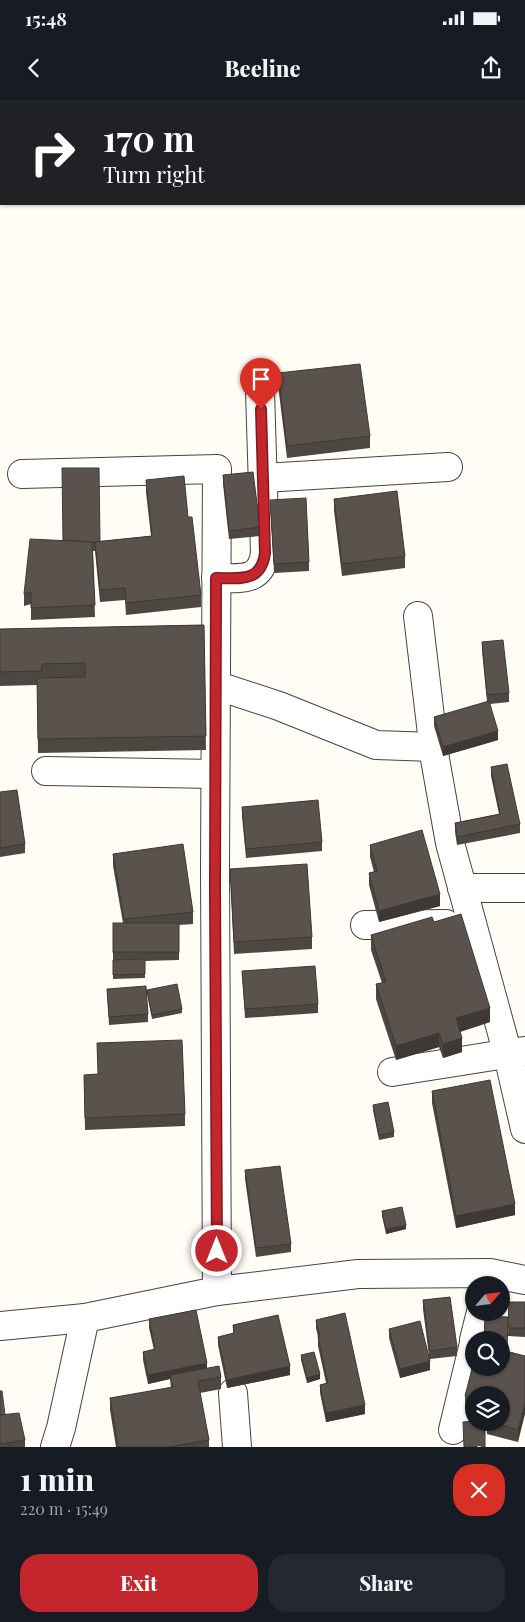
<!DOCTYPE html>
<meta charset="utf-8">
<style>
body{margin:0;font-family:"Playfair Display",serif;background:#242831;color:#f1f3f6;height:100vh;display:flex;flex-direction:column;font-size:19px;white-space:nowrap}
*{box-sizing:border-box;margin:0}
p{font-size:16px;color:#9ea1a6}
.icon{flex:none;width:28px;height:28px;fill:none;stroke:currentColor;stroke-width:2;stroke-linecap:round;stroke-linejoin:round}
.map{position:relative;height:1347px;overflow:hidden}
.drawer{display:flex;flex-direction:column;background:#171b24;flex:1}
.drawer>*{flex:none}
.banner{position:absolute;left:0px;top:0px;width:525px;height:105px;box-shadow:0 1px 4px #0004;background:#202124;color:#fff;overflow:hidden}
.needle{width:32px;rotate:62deg}
.buttons{position:absolute;left:465px;top:1176px;display:grid;gap:10px}
.buttons a{display:grid;place-items:center;width:45px;height:45px;border-radius:50%;background:#171b24;box-shadow:0 1px 4px #0004;font-size:25px}
.pin{position:absolute;display:grid;place-items:center;width:42px;height:42px;color:#fff;margin:-51px -21px;border-radius:50% 50% 50% 0;rotate:-45deg;box-shadow:0 0 5px #0007}
.pin .icon{rotate:45deg}
.me{position:absolute;width:55px;margin:-28px;rotate:0deg;stroke-linejoin:round;filter:drop-shadow(0 0 4px #0008)}
.turn{display:flex;align-items:center;gap:18px;height:105px;padding:0 20px;font-size:22px}
.turn .icon{width:65px;height:65px;stroke-width:2.5}
.turn b{display:block;font-size:35px;line-height:42px}
.round{display:grid;place-items:center;flex:none;width:52px;height:52px;border-radius:20px;background:#242831}
.overview{display:flex;align-items:center;justify-content:space-between;height:85px;padding:0 20px}
h1{font-size:30px;font-weight:800;line-height:38px}
.button{display:flex;gap:10px;margin-top:auto;padding:10px 20px}
.button a{flex:1;height:58px;border-radius:20px;background:#c4262e;color:#fff;font-size:20px;font-weight:800;line-height:58px;text-align:center}
.button a+a{background:#242831;color:#f1f3f6}
.status{display:flex;justify-content:space-between;align-items:center;height:35px;padding:0 25px;background:#171b24;direction:ltr}
.status svg{height:14px;fill:currentColor}
header{display:flex;justify-content:space-between;align-items:center;height:65px;padding:0 20px;background:#171b24;font-size:22px;font-weight:800}
.map>svg:first-child{display:block}
.lines{fill:none;stroke-linecap:round;stroke-linejoin:round}
.street-casing{stroke:#444;stroke-width:30}
.street{stroke:#fff;stroke-width:28}
.wall{fill:#4d4742}
.shaded-wall{fill:#3f3936}
.building{fill:#5a524d;stroke:#3f3936}
.route-casing{stroke:#7f191e;stroke-width:12}
.route{stroke:#c4262e;stroke-width:9}
</style>
<div class="status"><b>15:48</b><svg viewBox="0 0 49 12"><path d="M0 12V9h3v3zM5 12V6h3v6zM10 12V3h3v9zM15 12V0h3v12zM26 1h20v11H26zM47 4h2v5h-2z"/></svg></div>
<header><svg class="icon" aria-label="back" viewBox="0 0 24 24"><path d="M15 5l-7 7 7 7"/></svg>Beeline<svg class="icon" aria-label="share" viewBox="0 0 24 24"><path d="M12 15V3M7 8l5-5 5 5M5 13v7h14v-7"/></svg></header>
<div class="map">
<svg width="525" height="1347" viewBox="0 0 525 1347">
<rect width="100%" height="100%" fill="#fffdf5"/>
<g class="lines">
<defs>
<g id="street">
<polyline points="22,374 217,369 215,770 217,1191"/>
<polyline points="263,378 448,367"/>
<path d="M 216,478 C 240,478 261,483 265,453 L 260,291"/>
<polyline points="418,516 435,659 450,743 508,955 525,1029"/>
<polyline points="215,585 279,606 376,645 434,647"/>
<polyline points="46,671 215,674"/>
<polyline points="462,788 525,788"/>
<polyline points="365,825 446,824"/>
<polyline points="392,972 524,951"/>
<polyline points="0,1226 85,1218 217,1191 358,1174 490,1173 525,1180"/>
<polyline points="474,1240 481,1212"/>
<polyline points="233,1293 237,1347"/>
<polyline points="453,1330 474,1243"/>
<polyline points="55,1347 61,1328 85,1218"/>
</g>
</defs>
<use href="#street" class="street-casing"/>
<use href="#street" class="street"/>
</g>
<g class="wall">
<polygon points="278,273 370,336 370,348 287,358 278,285"/>
<polygon points="223,375 260,427 260,436 229,439 223,384"/>
<polygon points="146,380 188,417 201,495 201,507 126,515 125,500 100,502 95,451 93,451 95,517 31,520 31,504 24,506 24,494 63,440 100,441 151,436 146,392"/>
<polygon points="334,399 405,456 405,468 342,476 334,411"/>
<polygon points="270,400 309,462 309,471 274,473"/>
<polygon points="204,525 206,650 38,653 37,585 0,586 0,529"/>
<polygon points="482,542 509,593 509,602 490,604 498,640 443,656 434,626 434,617 487,602 482,550"/>
<polygon points="491,667 520,724 520,733 457,745 455,732 455,723 499,714 491,676"/>
<polygon points="0,692 25,744 25,753 0,757"/>
<polygon points="242,707 322,742 322,751 246,758 242,716"/>
<polygon points="370,745 440,806 379,822 369,785 369,773 374,772 370,757"/>
<polygon points="113,754 193,812 193,824 179,825 179,860 145,861 145,878 113,879 113,823 123,823 113,766"/>
<polygon points="230,769 312,837 312,849 234,854"/>
<polygon points="434,822 490,922 460,932 462,952 443,958 439,947 396,960 376,899 376,884 382,883 371,850 371,835"/>
<polygon points="242,871 318,904 318,913 245,918"/>
<polygon points="107,889 148,914 148,922 109,925"/>
<polygon points="147,890 182,909 182,913 152,919 147,894"/>
<polygon points="84,975 185,1014 185,1026 85,1030"/>
<polygon points="432,991 515,1115 456,1128 432,1003"/>
<polygon points="373,1005 394,1032 394,1037 379,1040 373,1010"/>
<polygon points="245,1070 291,1144 291,1152 256,1157 245,1079"/>
<polygon points="382,1111 406,1129 386,1134 382,1116"/>
<polygon points="423,1200 457,1247 457,1256 430,1259 430,1270 400,1278 389,1238 389,1229 429,1256 423,1209"/>
<polygon points="509,1202 525,1202 525,1237 508,1236"/>
<polygon points="149,1219 207,1269 221,1277 221,1289 200,1293 209,1340 209,1347 116,1347 110,1310 110,1298 171,1288 170,1279 148,1284 143,1260 143,1252 154,1250 149,1228"/>
<polygon points="316,1220 365,1314 326,1322 320,1293 320,1285 326,1283 318,1246 318,1237 316,1228"/>
<polygon points="233,1225 290,1275 227,1288 218,1245 218,1237 233,1233"/>
<polygon points="507,1251 525,1256 518,1342 487,1334 487,1322 501,1322 501,1295 474,1295 474,1310 465,1308 465,1296"/>
<polygon points="301,1255 320,1279 307,1283 301,1260"/>
<polygon points="0,1291 5,1315 25,1340 25,1347 0,1347"/>
</g>
<g class="shaded-wall">
<polygon points="498,631 498,640 443,656 443,647"/>
<polygon points="440,794 440,806 379,822 379,811"/>
<polygon points="490,908 490,922 456,933 456,918"/>
<polygon points="439,933 439,947 396,960 396,946"/>
<polygon points="462,938 462,952 443,958 443,944"/>
<polygon points="515,1104 515,1115 456,1128 456,1116"/>
<polygon points="406,1125 406,1129 386,1134 386,1129"/>
<polygon points="430,1261 430,1270 400,1278 400,1269"/>
<polygon points="207,1263 207,1272 170,1275 170,1279 148,1284 148,1275"/>
<polygon points="290,1266 290,1275 227,1288 227,1280"/>
<polygon points="320,1274 320,1279 307,1283 307,1278"/>
<polygon points="525,1302 525,1314 518,1342 518,1330"/>
<polygon points="365,1305 365,1314 326,1322 326,1313"/>
</g>
<g class="building">
<polygon points="360,264 370,336 287,346 278,273"/>
<polygon points="62,368 99,368 100,441 92,443 92,442 63,440"/>
<polygon points="253,372 260,427 229,431 223,375"/>
<polygon points="184,376 188,417 192,417 201,495 126,503 125,488 100,490 95,442 152,436 146,380"/>
<polygon points="397,391 405,456 342,464 334,399"/>
<polygon points="306,398 309,462 274,464 270,400"/>
<polygon points="30,439 92,442 95,505 31,508 31,492 24,494"/>
<polygon points="204,525 206,636 38,639 37,578 85,577 85,563 42,564 41,571 0,572 0,529"/>
<polygon points="503,540 509,593 487,595 482,542"/>
<polygon points="489,601 498,631 443,647 434,617"/>
<polygon points="507,664 520,724 457,737 455,723 500,714 491,667"/>
<polygon points="17,690 25,744 0,748 0,692"/>
<polygon points="318,700 322,742 246,749 242,707"/>
<polygon points="422,730 440,794 379,811 369,773 377,771 370,745"/>
<polygon points="183,744 193,812 124,819 113,754"/>
<polygon points="307,764 312,837 234,842 230,769"/>
<polygon points="461,814 490,908 456,918 462,938 443,944 439,933 396,946 376,884 386,882 371,835 432,817 434,822"/>
<rect x="113" y="823" width="66" height="29"/>
<polygon points="145,859 145,874 113,875 113,860"/>
<polygon points="315,866 318,904 245,909 242,871"/>
<polygon points="177,884 182,909 152,915 147,890"/>
<polygon points="146,886 148,914 109,917 107,889"/>
<polygon points="182,940 185,1014 85,1018 84,975 98,974 97,943"/>
<polygon points="490,980 515,1104 456,1116 432,991"/>
<polygon points="388,1002 394,1032 379,1035 373,1005"/>
<polygon points="280,1066 291,1144 256,1148 245,1070"/>
<polygon points="402,1107 406,1125 386,1129 382,1111"/>
<polygon points="450,1197 457,1247 430,1251 423,1200"/>
<polygon points="509,1202 525,1202 525,1228 508,1228"/>
<polygon points="196,1210 207,1263 148,1275 143,1252 155,1249 149,1219"/>
<polygon points="345,1213 365,1305 326,1313 320,1285 328,1283 318,1237 320,1237 316,1220"/>
<polygon points="278,1215 290,1266 227,1280 218,1237 234,1233 233,1225"/>
<polygon points="485,1216 508,1217 507,1251 501,1250 501,1240 484,1240"/>
<polygon points="420,1221 430,1261 400,1269 389,1229"/>
<polygon points="501,1250 525,1256 525,1302 518,1330 490,1322 501,1322 501,1295 474,1295 474,1298 465,1296 474,1261 474,1268 501,1268"/>
<polygon points="314,1252 320,1274 307,1278 301,1255"/>
<polygon points="219,1266 221,1277 198,1281 209,1340 168,1347 118,1347 110,1298 173,1287 170,1275"/>
<polygon points="0,1291 2,1291 5,1315 0,1315"/>
<polygon points="19,1313 25,1340 0,1344 0,1315"/>
<polygon points="474,1321 474,1322 485,1322 485,1347 477,1345 477,1347 464,1347 463,1322"/>
</g>
<g class="lines">
<defs>
<path id="route" d="M 217,1151 L 215,788 L 216,478 C 240,478 261,483 265,453 L 261,309"/>
</defs>
<use href="#route" class="route-casing"/>
<use href="#route" class="route"/>
</g>
</svg>
<div class="buttons">
<a><svg class="needle" viewBox="-14 -14 28 28"><path d="M0-13l5 13h-10z" fill="#e53935"/><path d="M0 13l5-13h-10z" fill="#9ea1a6"/></svg></a>
<a><svg class="icon" aria-label="search" viewBox="0 0 24 24"><circle cx="10" cy="10" r="6"/><path d="M15 15l6 6"/></svg></a>
<a><svg class="icon" aria-label="layers" viewBox="0 0 24 24"><path d="M12 4l9 5-9 5-9-5zM3 14l9 5 9-5"/></svg></a>
</div>
<div class="pin" style="left:261px;top:309px;background:#d93025"><svg class="icon" aria-label="arrive" viewBox="0 0 24 24"><path d="M6 21V4h12l-3 4 3 4H6"/></svg></div>
<svg class="me" style="left:217px;top:1151px" viewBox="-20 -20 40 40"><circle r="17" fill="#c4262e" stroke="#fff" stroke-width="3"/><path d="M0-11L8 9 0 5-8 9z" fill="#fff"/></svg>
<div class="banner">
<div class="turn"><svg class="icon" aria-label="right" viewBox="0 0 24 24"><path d="M7 20v-9h11M14 6l5 5-5 5"/></svg><div><b>170 m</b>Turn right</div></div>
</div>
</div>
<section class="drawer">
<div class="overview"><div><h1>1 min</h1><p>220 m · 15:49</p></div><a class="round" style="background:#d93025;color:#fff"><svg class="icon" aria-label="close" viewBox="0 0 24 24"><path d="M6 6l12 12M18 6L6 18"/></svg></a></div>
<div class="button"><a>Exit</a><a>Share</a></div>
</section>
